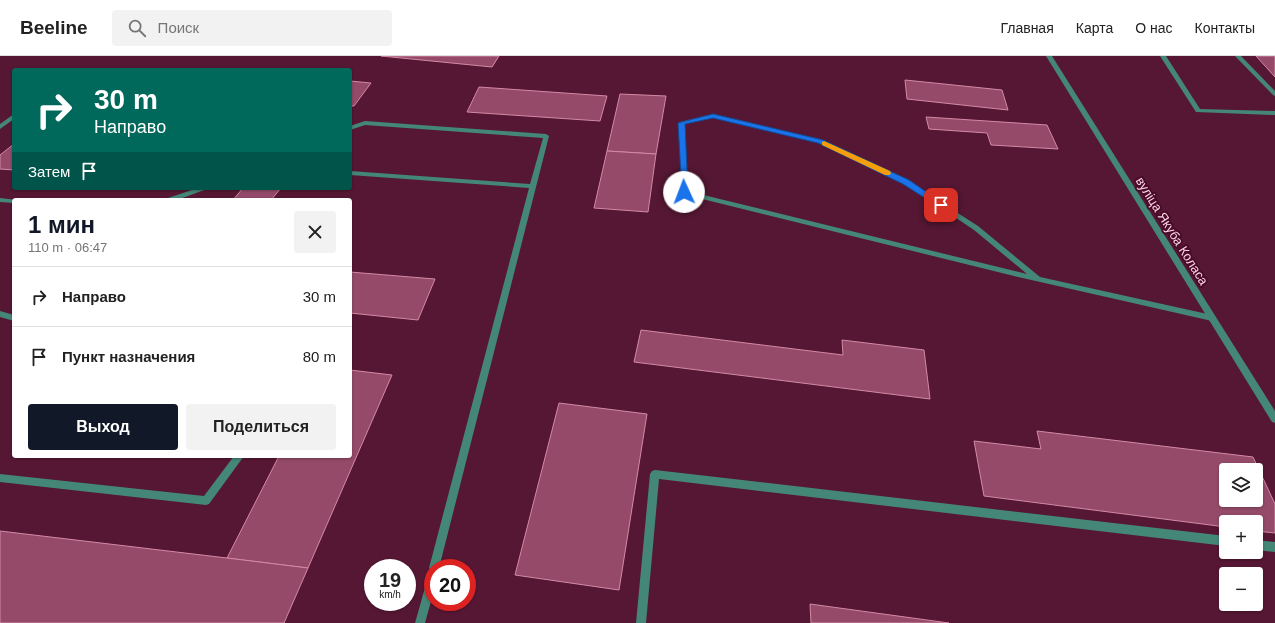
<!DOCTYPE html>
<html lang="ru">
<meta charset="utf-8">
<style>
body{margin:0;font-family:Arial,sans-serif;background:#f2f2f2;color:#222;height:100vh;display:flex;flex-direction:column;font-size:15px;white-space:nowrap}
*{box-sizing:border-box;margin:0}
p{font-size:13px;color:#767676}
.icon{flex:none;width:22px;height:22px;fill:none;stroke:currentColor;stroke-width:2;stroke-linecap:round;stroke-linejoin:round}
.map{position:relative;flex:1;overflow:hidden}
.panel{position:absolute;left:12px;top:142px;width:340px;height:260px;display:flex;flex-direction:column;background:#fff;border-radius:4px;box-shadow:0 1px 3px #0004}
.panel>*{flex:none}
.hud{position:absolute;left:12px;top:12px;width:340px;height:122px;border-radius:4px;box-shadow:0 1px 3px #0004;background:#00695c;color:#fff;overflow:hidden}
.controls{position:absolute;left:1219px;top:407px;display:grid;gap:8px}
.controls a{display:grid;place-items:center;width:44px;height:44px;border-radius:4px;background:#fff;box-shadow:0 1px 3px #0004;font-size:20px}
.speed{position:absolute;left:364px;top:503px;display:flex;gap:8px;font-size:20px;font-weight:700;text-align:center}
.speed>*{display:grid;place-content:center;width:52px;height:52px;border-radius:50%;background:#fff;box-shadow:0 1px 3px #0004;line-height:1}
.speed small{font-size:10px;font-weight:400}
.speed .limit{border:6px solid #d22;background:#fff;color:#111}
.pin{position:absolute;display:grid;place-items:center;width:34px;height:34px;color:#fff;margin:-17px;border-radius:8px;box-shadow:0 2px 6px #0006}
.me{position:absolute;width:44px;margin:-22px;rotate:358deg;stroke-linejoin:round;filter:drop-shadow(0 0 3px #0008)}
.turn{display:flex;align-items:center;gap:14px;height:84px;padding:0 16px;font-size:18px}
.turn .icon{width:52px;height:52px;stroke-width:2.5}
.turn b{display:block;font-size:28px;line-height:34px}
.then{display:flex;align-items:center;height:38px;padding:0 16px;background:#0003;gap:8px;font-size:15px}
.round{display:grid;place-items:center;flex:none;width:42px;height:42px;border-radius:4px;background:#f2f2f2}
.summary{display:flex;align-items:center;justify-content:space-between;height:68px;padding:0 16px}
h1{font-size:24px;font-weight:600;line-height:30px;color:#111827}
.primary-button{display:flex;gap:8px;margin-top:auto;padding:8px 16px}
.primary-button a{flex:1;height:46px;border-radius:4px;background:#111827;color:#fff;font-size:16px;font-weight:600;line-height:46px;text-align:center}
.primary-button a+a{background:#f2f2f2;color:#222}
ul{padding:0;list-style:none}
li{display:flex;align-items:center;gap:12px;height:60px;padding:0 16px;border-top:1px solid #e0e0e0}
li div{flex:1}
li b{display:block;font-size:15px}
li em{font-style:normal}
header{display:flex;align-items:center;gap:24px;box-sizing:border-box;height:56px;padding:0 20px;background:#fff;border-bottom:1px solid #e0e0e0}
header strong{font-size:19px}
nav{display:flex;gap:22px;margin-inline-start:auto;font-size:14px}
.search{width:280px;height:36px;background:#f2f2f2;display:flex;align-items:center;gap:10px;box-sizing:border-box;padding:0 14px;border-radius:4px;color:#767676;font-size:15px}
.map>svg:first-child{display:block}
.building{fill:#944a68;stroke:#d48aa6;fill-rule:evenodd}
.lines{fill:none;stroke-linecap:round;stroke-linejoin:round}
.lane{fill:#448777;fill-rule:evenodd}
.street{fill:#448777;fill-rule:evenodd}
.route{fill:#1a73e8;stroke:#114b97}
.slow{fill:#f59e0b}
.labels{text-anchor:middle;dominant-baseline:central;stroke-width:4;stroke-linejoin:round;paint-order:stroke}
.street-label{font-size:13px;fill:#fdd5e3;stroke:#490b29}
</style>
<header>
<strong>Beeline</strong>
<div class="search"><svg class="icon" aria-label="search" viewBox="0 0 24 24"><circle cx="10" cy="10" r="6"/><path d="M15 15l6 6"/></svg>Поиск</div>
<nav><a>Главная</a><a>Карта</a><a>О нас</a><a>Контакты</a></nav>
</header>
<div class="map">
<svg width="1275" height="567" viewBox="0 0 1275 567">
<rect width="100%" height="100%" fill="#551733"/>
<g class="building">
<polygon points="381,0 499,0 492,11"/>
<polygon points="1256,0 1275,0 1275,21"/>
<polygon points="905,24 1002,34 1008,54 907,43"/>
<polygon points="350,25 371,27 354,50 350,50"/>
<polygon points="479,31 607,40 600,65 467,56"/>
<polygon points="620,38 666,40 656,98 607,95"/>
<polygon points="926,61 1047,69 1058,93 991,89 987,77 929,73"/>
<polygon points="14,88 14,114 0,113 0,99"/>
<polygon points="607,95 656,98 648,156 594,152"/>
<polygon points="243,132 281,132 271,144 233,144"/>
<polygon points="350,216 435,223 418,264 350,257"/>
<polygon points="641,274 843,299 842,284 924,294 930,343 634,306"/>
<polygon points="350,314 392,319 308,512 227,502 279,400 350,400"/>
<polygon points="559,347 647,358 619,534 515,519"/>
<path d="M 1037,375 L 1253,401 L 1275,448 L 1275,477 L 1256,475 L 1256,466 L 1226,466 L 1226,471 L 984,440 L 974,385 L 1041,393 ZM 1226,414 L 1256,414 L 1256,444 L 1226,444 Z"/>
<polygon points="0,475 227,502 308,512 284,567 0,567"/>
<polygon points="810,548 949,567 811,567"/>
</g>
<g class="lines">
<g class="lane">
<polygon points="1160,0 1166,0 1200,53 1275,55 1275,59 1196,56"/>
<polygon points="1235,0 1241,0 1275,35 1275,40 1273,39"/>
<polygon points="14,58 14,63 0,73 0,68"/>
<path d="M 713,58 L 822,84 L 908,125 L 978,170 L 1040,221 L 1212,259 L 1216,262 L 1212,265 L 1014,220 L 682,138 L 679,67 L 680,66 ZM 713,62 L 818,86 L 904,127 L 974,174 L 1027,218 L 687,135 L 685,68 Z"/>
<polygon points="365,65 546,78 549,80 439,512 433,512 433,538 425,567 415,567 430,514 429,512 529,132 350,119 350,115 530,128 543,82 365,69 350,74 350,70"/>
<polygon points="198,132 208,132 207,133 177,144 167,144 168,142"/>
<polygon points="0,142 17,144 14,144 14,147 0,146"/>
<polygon points="0,255 14,259 14,265 0,261"/>
<polygon points="234,400 244,400 209,448 206,449 0,426 0,418 204,440"/>
<polygon points="655,414 1226,480 1226,490 659,423 646,567 636,567 650,418 652,415"/>
<polygon points="1256,484 1275,486 1275,496 1256,494"/>
</g>
<polygon class="street" points="1046,0 1052,0 1275,355 1275,367 1272,366"/>
</g>
<polygon class="route" points="713,58 823,84 909,124 945,149 941,152 939,151 903,128 818,87 713,62 685,68 688,136 687,138 682,138 678,67"/>
<polygon class="slow" points="824,85 890,115 891,117 890,119 885,119 822,89 822,86"/>
<g class="labels">
<g class="street-label">
<text transform="translate(1172 175) rotate(58)">вуліца Якуба Коласа</text>
</g>
</g>
</svg>
<div class="controls">
<a><svg class="icon" aria-label="layers" viewBox="0 0 24 24"><path d="M12 4l9 5-9 5-9-5zM3 14l9 5 9-5"/></svg></a>
<a>+</a>
<a>−</a>
</div>
<div class="speed"><div>19<small>km/h</small></div><div class="limit">20</div></div>
<div class="pin" style="left:941px;top:149px;background:#d93025"><svg class="icon" aria-label="arrive" viewBox="0 0 24 24"><path d="M6 21V4h12l-3 4 3 4H6"/></svg></div>
<svg class="me" style="left:684px;top:136px" viewBox="-20 -20 40 40"><circle r="19" fill="#fff"/><path d="M0-13L10 11 0 6-10 11z" fill="#1a73e8"/></svg>
<div class="hud">
<div class="turn"><svg class="icon" aria-label="right" viewBox="0 0 24 24"><path d="M7 20v-9h11M14 6l5 5-5 5"/></svg><div><b>30 m</b>Направо</div></div>
<div class="then">Затем<svg class="icon" aria-label="arrive" viewBox="0 0 24 24"><path d="M6 21V4h12l-3 4 3 4H6"/></svg></div>
</div>
<section class="panel">
<div class="summary"><div><h1>1 мин</h1><p>110 m · 06:47</p></div><a class="round"><svg class="icon" aria-label="close" viewBox="0 0 24 24"><path d="M6 6l12 12M18 6L6 18"/></svg></a></div>
<ul>
<li><svg class="icon" aria-label="right" viewBox="0 0 24 24"><path d="M7 20v-9h11M14 6l5 5-5 5"/></svg><div><b>Направо</b></div><em>30 m</em></li>
<li><svg class="icon" aria-label="arrive" viewBox="0 0 24 24"><path d="M6 21V4h12l-3 4 3 4H6"/></svg><div><b>Пункт назначения</b></div><em>80 m</em></li>
</ul>
<div class="primary-button"><a>Выход</a><a>Поделиться</a></div>
</section>
</div>
